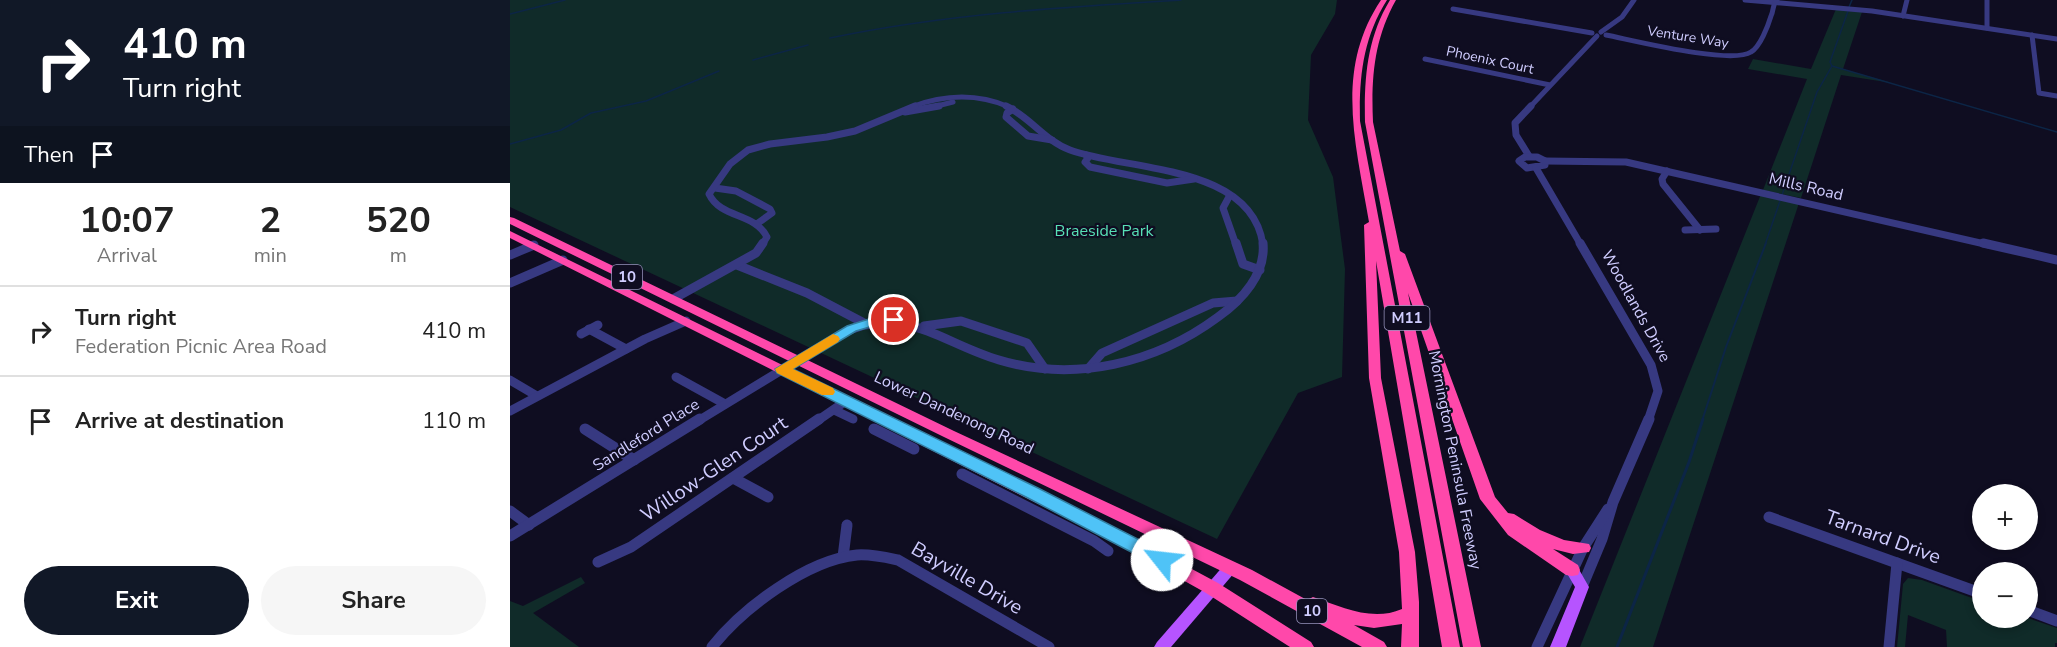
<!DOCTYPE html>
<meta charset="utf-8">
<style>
body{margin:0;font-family:"Nunito Sans",sans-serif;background:#f6f6f6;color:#222;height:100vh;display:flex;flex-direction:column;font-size:22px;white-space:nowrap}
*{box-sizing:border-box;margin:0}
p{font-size:20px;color:#767676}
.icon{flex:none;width:33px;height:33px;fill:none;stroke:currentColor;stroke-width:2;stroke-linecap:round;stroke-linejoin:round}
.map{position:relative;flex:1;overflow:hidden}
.panel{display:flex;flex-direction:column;background:#fff;width:510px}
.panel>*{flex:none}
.top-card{background:#111827;color:#fff;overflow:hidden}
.controls{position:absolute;left:1462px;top:484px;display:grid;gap:12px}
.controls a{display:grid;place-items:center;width:66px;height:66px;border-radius:50%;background:#fff;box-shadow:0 3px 9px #0003;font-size:30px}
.pin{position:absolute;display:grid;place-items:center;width:51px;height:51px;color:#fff;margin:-26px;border:3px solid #fff;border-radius:50%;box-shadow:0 2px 6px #0007}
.me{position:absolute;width:66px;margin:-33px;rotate:299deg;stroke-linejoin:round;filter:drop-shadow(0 0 4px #0008)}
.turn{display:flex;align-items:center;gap:21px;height:126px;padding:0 24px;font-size:27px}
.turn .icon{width:78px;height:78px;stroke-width:2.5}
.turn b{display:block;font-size:42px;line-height:51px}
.then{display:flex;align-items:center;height:57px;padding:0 24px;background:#0003;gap:12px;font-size:22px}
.eta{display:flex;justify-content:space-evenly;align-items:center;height:102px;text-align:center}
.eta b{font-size:36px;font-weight:700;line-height:42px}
.cta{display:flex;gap:12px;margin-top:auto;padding:12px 24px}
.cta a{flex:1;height:69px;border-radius:36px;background:#111827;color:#fff;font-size:24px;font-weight:700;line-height:69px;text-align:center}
.cta a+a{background:#f6f6f6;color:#222}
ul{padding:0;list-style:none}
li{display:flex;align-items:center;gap:18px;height:90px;padding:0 24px;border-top:2px solid #e0e0e0}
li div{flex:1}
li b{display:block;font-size:22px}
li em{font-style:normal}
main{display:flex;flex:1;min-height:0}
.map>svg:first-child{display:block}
.green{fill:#102b29}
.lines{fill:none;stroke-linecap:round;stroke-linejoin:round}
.stream-far2{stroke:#0c2546;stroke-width:1.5}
.stream-far1{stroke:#0c2546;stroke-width:2}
.stream{stroke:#0c2546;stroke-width:3}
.minor-far3{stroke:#373981;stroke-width:5}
.minor-far2{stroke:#373981;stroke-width:7}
.minor-far1{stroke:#373981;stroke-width:9}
.minor{stroke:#373981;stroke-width:11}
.major{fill:#b654ff;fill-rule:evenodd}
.highway{fill:#ff48aa;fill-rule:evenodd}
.route{fill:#4fc3f7;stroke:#337fa1;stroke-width:1.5}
.slow{fill:#f59e0b}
.labels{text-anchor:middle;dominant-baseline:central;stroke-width:4.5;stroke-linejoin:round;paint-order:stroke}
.far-street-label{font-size:14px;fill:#d0cdff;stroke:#0f0d21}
.shield{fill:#0f0d21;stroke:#9693bc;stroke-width:1.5}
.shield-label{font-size:15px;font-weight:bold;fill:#d0cdff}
.street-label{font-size:16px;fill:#d0cdff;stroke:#0f0d21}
.park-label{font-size:16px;fill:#58e0b6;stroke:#0f0d21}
.near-street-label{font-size:20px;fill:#d0cdff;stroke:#0f0d21}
</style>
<main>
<section class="panel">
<div class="top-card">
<div class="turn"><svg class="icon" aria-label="right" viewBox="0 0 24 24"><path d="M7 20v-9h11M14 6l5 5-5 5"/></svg><div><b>410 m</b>Turn right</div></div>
<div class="then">Then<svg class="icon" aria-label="arrive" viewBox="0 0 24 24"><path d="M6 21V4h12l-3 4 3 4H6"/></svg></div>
</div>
<div class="eta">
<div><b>10:07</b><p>Arrival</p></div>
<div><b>2</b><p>min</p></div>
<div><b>520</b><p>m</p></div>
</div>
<ul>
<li><svg class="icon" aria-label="right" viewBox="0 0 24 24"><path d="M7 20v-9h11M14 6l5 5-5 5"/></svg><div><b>Turn right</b><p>Federation Picnic Area Road</p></div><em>410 m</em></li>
<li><svg class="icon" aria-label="arrive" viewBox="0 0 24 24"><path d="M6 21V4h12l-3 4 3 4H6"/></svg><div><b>Arrive at destination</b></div><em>110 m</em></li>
</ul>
<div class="cta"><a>Exit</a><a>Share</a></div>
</section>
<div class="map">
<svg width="1547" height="647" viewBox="0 0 1547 647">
<rect width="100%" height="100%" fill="#0f0d21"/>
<g class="green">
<polygon points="0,0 827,0 825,14 801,55 798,120 823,177 835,269 832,377 788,393 707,539 0,207"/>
<polygon points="1326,9 1352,12 1333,69 1382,83 1331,75 1291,198 1253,190 1297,79 1238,69 1243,59 1301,69"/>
<polygon points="1251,194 1289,203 1288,206 1143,647 1070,647"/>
<polygon points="71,577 75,583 23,613 69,647 0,647 0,601 13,606"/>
<polygon points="1398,578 1412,580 1473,602 1473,618 1518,618 1547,628 1547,643 1545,643 1545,647 1437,647 1436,630 1398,615 1395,647 1387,647 1393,584"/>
</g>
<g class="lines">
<g class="stream-far2">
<polyline points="1339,7 1342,0"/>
<polyline points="1338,11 1320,62 1322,66 1547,132"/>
<polyline points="0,14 55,0"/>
<path d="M 320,38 C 435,14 554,7 671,0"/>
<polyline points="243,60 298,45"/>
<polyline points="0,144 51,130 81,113 136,101 209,71"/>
<polyline points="1255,245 1307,92 1322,66"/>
</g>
<polyline class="stream-far1" points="1192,421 1216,347 1256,243"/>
<polyline class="stream" points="1107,647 1179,462 1193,419"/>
<g class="minor-far3">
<polyline points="1235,0 1362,11 1547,39"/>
<polyline points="1477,0 1477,28"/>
<polyline points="943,9 1082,33"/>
<polyline points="1393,16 1397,0"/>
<polyline points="1091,32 1112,17 1124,0"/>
<path d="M 1096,35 C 1122,40 1221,65 1241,52 C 1250,47 1258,26 1261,16 C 1264,10 1262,5 1267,0"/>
<polyline points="1522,35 1529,93 1547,96"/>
<polyline points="915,59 1040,85"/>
<path d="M 401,107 C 433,95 467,93 499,107"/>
<polyline points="423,107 443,102"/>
<polyline points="1020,107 1087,36"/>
</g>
<g class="minor-far2">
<path d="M 496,106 C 520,117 535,141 560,150 C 618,171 742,164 753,245"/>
<polyline points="503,109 497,113 496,117 518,136 542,140"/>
<polyline points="395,112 429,106"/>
<polyline points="576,155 578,158 575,162 580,167 657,183 684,179"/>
<polyline points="1019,156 1006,135 1005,123 1021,106"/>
<polygon points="1015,157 1027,157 1035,161 1035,165 1017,168 1009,161"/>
<polyline points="1035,161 1116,162 1479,245"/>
<polyline points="1026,168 1071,245"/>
<polyline points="1157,171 1152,179 1153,184 1190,230"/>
<polyline points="205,188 226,191 260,209 262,213 248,223"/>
<polyline points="720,195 713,208 726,245"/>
<polyline points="1175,230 1206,229"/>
<path d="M 252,245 L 257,237 C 244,212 211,219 199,194 L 220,164 L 238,150 L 260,144 L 317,137 L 345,131 L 405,106"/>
</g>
<g class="minor-far1">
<polyline points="726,243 733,264 750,270"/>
<polyline points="1070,243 1141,365 1148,391 1138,421"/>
<polyline points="1473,243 1547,260"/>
<polyline points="0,255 24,245"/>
<polyline points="227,265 297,293 356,324"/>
<polyline points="0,283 53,260"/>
<polyline points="163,299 246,253 253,243"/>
<polyline points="414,326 451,321 517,343 535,369"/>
<polyline points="79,329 116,349"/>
<polyline points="71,334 88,325"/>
<polyline points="578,369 592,353 703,303 727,301"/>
<polyline points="166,377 215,404"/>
<polyline points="0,380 27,396"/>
<polyline points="324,410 343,419"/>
<polyline points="0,411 135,339 176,321"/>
<path d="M 188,421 L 331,334 C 394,303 431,343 489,360 C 565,383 646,363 708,317 C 732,300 756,274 753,243"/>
<polyline points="307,421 336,401"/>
</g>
<g class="minor">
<polyline points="75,429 124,460"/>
<polyline points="364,429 404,449"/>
<polyline points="452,474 584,541 598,551"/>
<polyline points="223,478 258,497"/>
<polyline points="0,511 19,525"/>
<polyline points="1259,517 1473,594"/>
<polyline points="0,536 190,419"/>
<polyline points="333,557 337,525"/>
<polyline points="88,562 121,547 309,419"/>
<polyline points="1072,587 1092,539 1103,502 1139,419"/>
<polyline points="1518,610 1547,621"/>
<path d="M 202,647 C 233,608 297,560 347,555 C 361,554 374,557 388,560 L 539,647"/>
<polyline points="1027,647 1073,548 1098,509"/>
<polyline points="1379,647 1387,563"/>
</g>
<g class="major">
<polygon points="720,562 725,564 727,568 725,572 661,647 644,647 647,642 715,564"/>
<polygon points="1062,564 1067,566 1079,587 1056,647 1040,647 1065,587 1055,570 1057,566"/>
</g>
<g class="highway">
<path d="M 871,0 L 877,0 C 853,38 849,77 850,121 L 950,647 L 932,647 L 866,261 L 871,378 L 905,552 L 909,602 L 909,647 L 891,647 L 892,624 L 864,628 L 844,625 L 874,642 L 877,647 L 852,647 L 730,580 L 434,437 L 0,224 L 0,217 L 4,218 L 444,431 L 742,570 L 797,600 L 803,597 C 832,607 862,622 892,609 L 889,552 L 859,378 L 854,225 L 859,222 C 846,145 824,70 871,0 Z"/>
<path d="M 880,0 L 886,0 C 864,39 861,78 863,122 L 890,251 L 895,254 L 985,497 L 998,513 L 1004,514 L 1030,530 L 1054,540 L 1079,544 L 1081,548 L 1079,552 L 1063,554 L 1043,549 L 1068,565 L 1070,570 L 1068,575 L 1062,576 L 1056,575 L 998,535 L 970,499 L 898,293 L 971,647 L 953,647 L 855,122 C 854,78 857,38 880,0 Z"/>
<polygon points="0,231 624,538 708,583 801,642 804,647 780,647 696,593 612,546 0,238"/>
</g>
</g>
<polygon class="route" points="384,316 388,317 390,320 388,323 363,326 346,331 283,369 528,488 659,555 661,560 659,565 652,568 646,565 516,497 267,373 265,369 337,326 362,318"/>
<polygon class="slow" points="323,334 328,336 330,339 328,342 283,369 323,388 325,392 323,395 312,395 267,373 265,369"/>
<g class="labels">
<g class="far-street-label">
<text transform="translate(1178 37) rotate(9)">Venture Way</text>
<text transform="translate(980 60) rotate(12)">Phoenix Court</text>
</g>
<g class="shield">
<rect x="102" y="265" width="30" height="24" rx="4.5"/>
<rect x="874.5" y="306" width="45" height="24" rx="4.5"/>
<rect x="787" y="599" width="30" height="24" rx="4.5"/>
</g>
<g class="shield-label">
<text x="117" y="277">10</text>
<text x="897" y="318">M11</text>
<text x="802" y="611">10</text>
</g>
<g class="street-label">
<text transform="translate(1296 187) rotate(13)">Mills Road</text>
<text transform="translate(1126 306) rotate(61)">Woodlands Drive</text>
<text transform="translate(444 413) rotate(25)">Lower Dandenong Road</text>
<text transform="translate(136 435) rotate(-32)">Sandleford Place</text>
<text transform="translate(945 460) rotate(79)">Mornington Peninsula Freeway</text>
</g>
<g class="park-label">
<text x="594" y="231">Braeside Park</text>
</g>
<g class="near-street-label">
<text transform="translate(204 469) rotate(-34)">Willow-Glen Court</text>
<text transform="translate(1373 537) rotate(20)">Tarnard Drive</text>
<text transform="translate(457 578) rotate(30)">Bayville Drive</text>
</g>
</g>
</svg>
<div class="controls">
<a>+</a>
<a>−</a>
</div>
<div class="pin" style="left:384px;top:320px;background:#d93025"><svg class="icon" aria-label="arrive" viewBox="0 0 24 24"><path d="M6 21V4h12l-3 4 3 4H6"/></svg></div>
<svg class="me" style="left:652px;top:560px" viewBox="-20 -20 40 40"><circle r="19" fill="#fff"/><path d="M0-13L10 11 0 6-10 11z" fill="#4fc3f7"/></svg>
</div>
</main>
